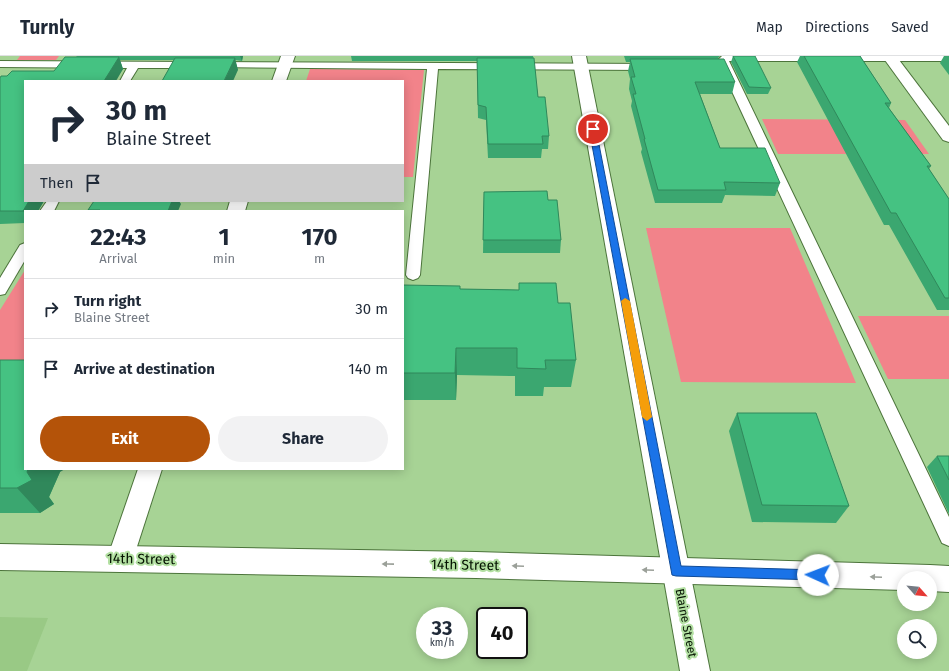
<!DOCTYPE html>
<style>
body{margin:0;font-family:"Fira Sans",sans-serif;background:#f2f2f3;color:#1f2937;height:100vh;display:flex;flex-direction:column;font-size:15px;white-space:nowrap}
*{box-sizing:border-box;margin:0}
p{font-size:13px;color:#747a83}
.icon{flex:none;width:22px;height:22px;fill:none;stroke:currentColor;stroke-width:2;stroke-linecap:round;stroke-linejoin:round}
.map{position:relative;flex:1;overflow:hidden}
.panel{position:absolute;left:24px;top:154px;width:380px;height:260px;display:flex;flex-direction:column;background:#fff;border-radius:0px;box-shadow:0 2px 10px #0003}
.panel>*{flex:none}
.guide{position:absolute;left:24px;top:24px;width:380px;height:122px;border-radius:0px;box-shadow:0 2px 10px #0003;background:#fff;color:#1f2937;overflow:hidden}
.needle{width:26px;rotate:117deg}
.controls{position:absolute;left:897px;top:515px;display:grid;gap:8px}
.controls a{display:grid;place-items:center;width:40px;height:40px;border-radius:50%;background:#fff;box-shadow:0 2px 10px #0003;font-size:20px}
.speed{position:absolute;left:416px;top:551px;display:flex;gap:8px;font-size:20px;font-weight:700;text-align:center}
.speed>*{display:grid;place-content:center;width:52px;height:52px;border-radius:50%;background:#fff;box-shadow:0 2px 10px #0003;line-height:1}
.speed small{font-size:10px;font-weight:400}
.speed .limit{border:2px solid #111;border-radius:6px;background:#fff;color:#111}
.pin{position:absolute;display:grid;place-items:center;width:34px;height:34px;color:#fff;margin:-17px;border:2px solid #fff;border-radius:50%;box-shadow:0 1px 4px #0007}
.me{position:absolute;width:44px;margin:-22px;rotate:272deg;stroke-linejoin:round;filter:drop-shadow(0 0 3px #0008)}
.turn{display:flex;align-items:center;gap:14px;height:84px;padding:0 16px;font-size:18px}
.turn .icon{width:52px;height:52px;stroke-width:2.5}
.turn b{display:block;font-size:28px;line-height:34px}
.then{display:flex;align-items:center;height:38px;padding:0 16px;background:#0003;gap:8px;font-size:15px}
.eta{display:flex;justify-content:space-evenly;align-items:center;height:68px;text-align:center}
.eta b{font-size:24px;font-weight:700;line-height:28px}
.cta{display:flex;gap:8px;margin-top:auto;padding:8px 16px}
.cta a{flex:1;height:46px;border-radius:24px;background:#b45309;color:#fff;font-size:16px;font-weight:700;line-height:46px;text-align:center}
.cta a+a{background:#f2f2f3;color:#1f2937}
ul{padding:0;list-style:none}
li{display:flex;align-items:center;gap:12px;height:60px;padding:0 16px;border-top:1px solid #e0e1e3}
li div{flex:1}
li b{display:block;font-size:15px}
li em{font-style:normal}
header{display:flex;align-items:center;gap:24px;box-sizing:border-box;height:56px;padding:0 20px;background:#fff;border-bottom:1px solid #e0e1e3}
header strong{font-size:19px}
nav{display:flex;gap:22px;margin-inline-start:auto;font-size:14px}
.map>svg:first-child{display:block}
.built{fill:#99c985}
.green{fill:#f2838a}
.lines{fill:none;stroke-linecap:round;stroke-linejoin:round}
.service-casing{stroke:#4c743b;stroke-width:2}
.minor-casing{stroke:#4c743b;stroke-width:2}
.tertiary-casing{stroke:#4c743b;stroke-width:2}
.service{fill:#fff;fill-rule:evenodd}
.minor{fill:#fff;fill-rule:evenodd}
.tertiary{fill:#fff;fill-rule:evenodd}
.wall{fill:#3ba770}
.shaded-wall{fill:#30885b}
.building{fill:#45c282;stroke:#30885b}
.oneway{fill:#9ba099}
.route{fill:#1a73e8;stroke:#114b97}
.slow{fill:#f59e0b}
.labels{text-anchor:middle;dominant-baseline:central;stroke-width:4;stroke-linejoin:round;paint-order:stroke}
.street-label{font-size:12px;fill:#041200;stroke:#b3e0a2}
.near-street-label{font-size:14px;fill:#041200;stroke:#b3e0a2}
</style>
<header>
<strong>Turnly</strong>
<nav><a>Map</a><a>Directions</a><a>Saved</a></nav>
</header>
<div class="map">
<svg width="949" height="615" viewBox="0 0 949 615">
<rect width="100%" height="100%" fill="#a7d395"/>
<polygon class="built" points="0,561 48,562 27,615 0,615"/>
<g class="green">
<polygon points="20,0 59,0 56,4 17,4"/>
<polygon points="310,13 424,14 413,121 403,121 403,25 306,25"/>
<polygon points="762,63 905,64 929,98 778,98"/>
<polygon points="646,172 790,172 856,327 681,326"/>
<polygon points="25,214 25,324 0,324 0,254"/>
<polygon points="858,260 949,260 949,323 888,323"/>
</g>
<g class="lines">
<defs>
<g id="service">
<polygon points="722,0 949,0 949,5 729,5 949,461 949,490 942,487 722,14 714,14 709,11 710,9 719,8 718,4"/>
<polygon points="0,5 192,6 197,9 192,12 138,12 130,25 120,25 127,12 0,11"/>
<polygon points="216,6 650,8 655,11 650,14 438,13 420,219 418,222 413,224 408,222 406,219 427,13 212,11 211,9"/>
<polygon points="47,145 59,145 54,155 40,155"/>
<polygon points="25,187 25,204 5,238 0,239 0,222 20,189"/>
</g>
<g id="minor">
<polygon points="281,0 295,0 286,25 272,25"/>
<polygon points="572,0 586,0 710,615 680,615"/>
<polygon points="882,0 896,0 949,70 949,86 943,84"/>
<polygon points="230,145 248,145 245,155 227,155"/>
<polygon points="138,413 162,413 133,503 130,512 120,516 110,512 107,503"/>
</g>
<polygon id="tertiary" points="0,488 476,496 930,509 949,510 949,536 930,535 930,522 904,522 904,534 476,522 0,514"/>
</defs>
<use href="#service" class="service-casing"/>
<use href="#minor" class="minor-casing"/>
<use href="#tertiary" class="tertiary-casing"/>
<use href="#service" class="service"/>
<use href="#minor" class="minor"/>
<use href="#tertiary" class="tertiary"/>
</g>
<g class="wall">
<polygon points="76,0 243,0 242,5 235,4 238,14 173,4 120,4 123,13 25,145 44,145 38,155 25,155 25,167 0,168 0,22 7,20 54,15 77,1"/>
<polygon points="351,0 533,0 538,41 549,80 548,93 542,93 541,102 488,102 486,64 478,62 477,5 352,5"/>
<polygon points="624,0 720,0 718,2 718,3 735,26 732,38 700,38 720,92 780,127 775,140 725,139 722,147 655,147 641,96 642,93 631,50 632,45 629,33 630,23 628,15 630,6 626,6"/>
<polygon points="733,0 771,32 768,38 747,38 731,6"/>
<polygon points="800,0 860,0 891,47 889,52 931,110 929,113 949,143 949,254 937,254 889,169 884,169 797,6"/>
<polygon points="944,0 949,0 949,19 940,7"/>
<polygon points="484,136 548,144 561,184 560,197 483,197"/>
<polygon points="519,227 558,247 576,304 571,331 544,331 543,340 515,340 515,320 457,319 456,344 403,344 403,229 460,233 519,234"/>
<polygon points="0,304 60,416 49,441 54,448 40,457 0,457"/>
<polygon points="737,357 849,450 836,467 752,466 729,375"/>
<polygon points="937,400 949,400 949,458 927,411"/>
</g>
<g class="shaded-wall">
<polygon points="240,0 243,0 242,5"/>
<polygon points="119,1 123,13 116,25 104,25"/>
<polygon points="235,2 238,14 233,25 224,25"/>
<polygon points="29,145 44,145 38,155 25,155 25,158 23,155"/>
<polygon points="170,145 179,145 181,148 178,155 168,155"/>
<polygon points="456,292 457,319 456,344 455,317"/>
<polygon points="28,413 65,413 60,416 49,441 54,448 40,457 17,432"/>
</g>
<g class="building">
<polygon points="733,0 755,0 771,32 749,31"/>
<polygon points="804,0 860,0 891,47 885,47 931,110 927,110 949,143 949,242 945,242 896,157 891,157"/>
<polygon points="65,1 119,1 104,25 25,25 25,145 29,145 23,155 0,155 0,22 1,20 7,20 12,15 54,15"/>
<polygon points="175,2 235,2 224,25 162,25"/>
<polygon points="477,2 534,2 538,41 545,41 549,80 542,80 543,88 488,88 486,51 478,49"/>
<polygon points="630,3 724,3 735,26 695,26 720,92 765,92 780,127 724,126 726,134 658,134 644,83 645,83 633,38 636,38 631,21 635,21"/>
<polygon points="547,135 548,144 557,144 561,184 483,184 484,136"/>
<polygon points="94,145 172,145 168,155 99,155 100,154 88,154"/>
<polygon points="519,227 556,227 558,247 570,247 576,304 545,304 546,313 517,312 517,292 456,292 455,317 403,317 403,229 460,230 460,233 519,234"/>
<polygon points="0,304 25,304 25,413 28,413 27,416 32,424 17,432 0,432"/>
<polygon points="737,357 816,357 849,450 762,449"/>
<polygon points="937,400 949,400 949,424"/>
</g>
<defs><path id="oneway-solid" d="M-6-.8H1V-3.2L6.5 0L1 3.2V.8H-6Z"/></defs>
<g class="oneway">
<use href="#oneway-solid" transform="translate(388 508) rotate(-179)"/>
<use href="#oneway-solid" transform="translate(518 510) rotate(-178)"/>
<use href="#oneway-solid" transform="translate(648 514) rotate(-178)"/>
<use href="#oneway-solid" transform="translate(876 521) rotate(-178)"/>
</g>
<polygon class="route" points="593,71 596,73 681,510 818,514 823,515 824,519 823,523 818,524 676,520 672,519 589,73"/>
<polygon class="slow" points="625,242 630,245 652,361 647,365 642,361 621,245"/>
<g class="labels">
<g class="street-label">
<text transform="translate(686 567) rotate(79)">Blaine Street</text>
</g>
<g class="near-street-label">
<text transform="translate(141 503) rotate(1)">14th Street</text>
<text transform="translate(465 509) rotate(1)">14th Street</text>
</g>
</g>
</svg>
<div class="controls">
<a><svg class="needle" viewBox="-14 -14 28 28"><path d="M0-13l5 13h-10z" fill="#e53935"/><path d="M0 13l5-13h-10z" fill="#747a83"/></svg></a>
<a><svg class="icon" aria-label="search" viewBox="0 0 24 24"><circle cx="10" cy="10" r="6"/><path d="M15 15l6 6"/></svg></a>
</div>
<div class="speed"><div>33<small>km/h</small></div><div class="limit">40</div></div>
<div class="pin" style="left:593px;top:73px;background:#d93025"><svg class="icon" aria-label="arrive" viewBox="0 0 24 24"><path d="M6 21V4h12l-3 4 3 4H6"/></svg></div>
<svg class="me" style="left:818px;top:519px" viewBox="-20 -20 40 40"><circle r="19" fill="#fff"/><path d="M0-13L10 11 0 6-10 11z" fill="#1a73e8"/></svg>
<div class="guide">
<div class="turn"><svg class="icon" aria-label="right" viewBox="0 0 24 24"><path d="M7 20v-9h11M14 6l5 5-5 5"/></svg><div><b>30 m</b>Blaine Street</div></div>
<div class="then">Then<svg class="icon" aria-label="arrive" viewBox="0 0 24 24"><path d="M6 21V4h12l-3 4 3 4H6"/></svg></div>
</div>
<section class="panel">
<div class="eta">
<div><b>22:43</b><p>Arrival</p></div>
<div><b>1</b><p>min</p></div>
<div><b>170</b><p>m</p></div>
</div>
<ul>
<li><svg class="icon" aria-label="right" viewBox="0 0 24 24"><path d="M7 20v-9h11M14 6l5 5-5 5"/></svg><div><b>Turn right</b><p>Blaine Street</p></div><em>30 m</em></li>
<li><svg class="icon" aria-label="arrive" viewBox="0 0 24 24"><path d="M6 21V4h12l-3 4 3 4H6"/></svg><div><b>Arrive at destination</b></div><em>140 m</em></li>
</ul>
<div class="cta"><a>Exit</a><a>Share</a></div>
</section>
</div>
